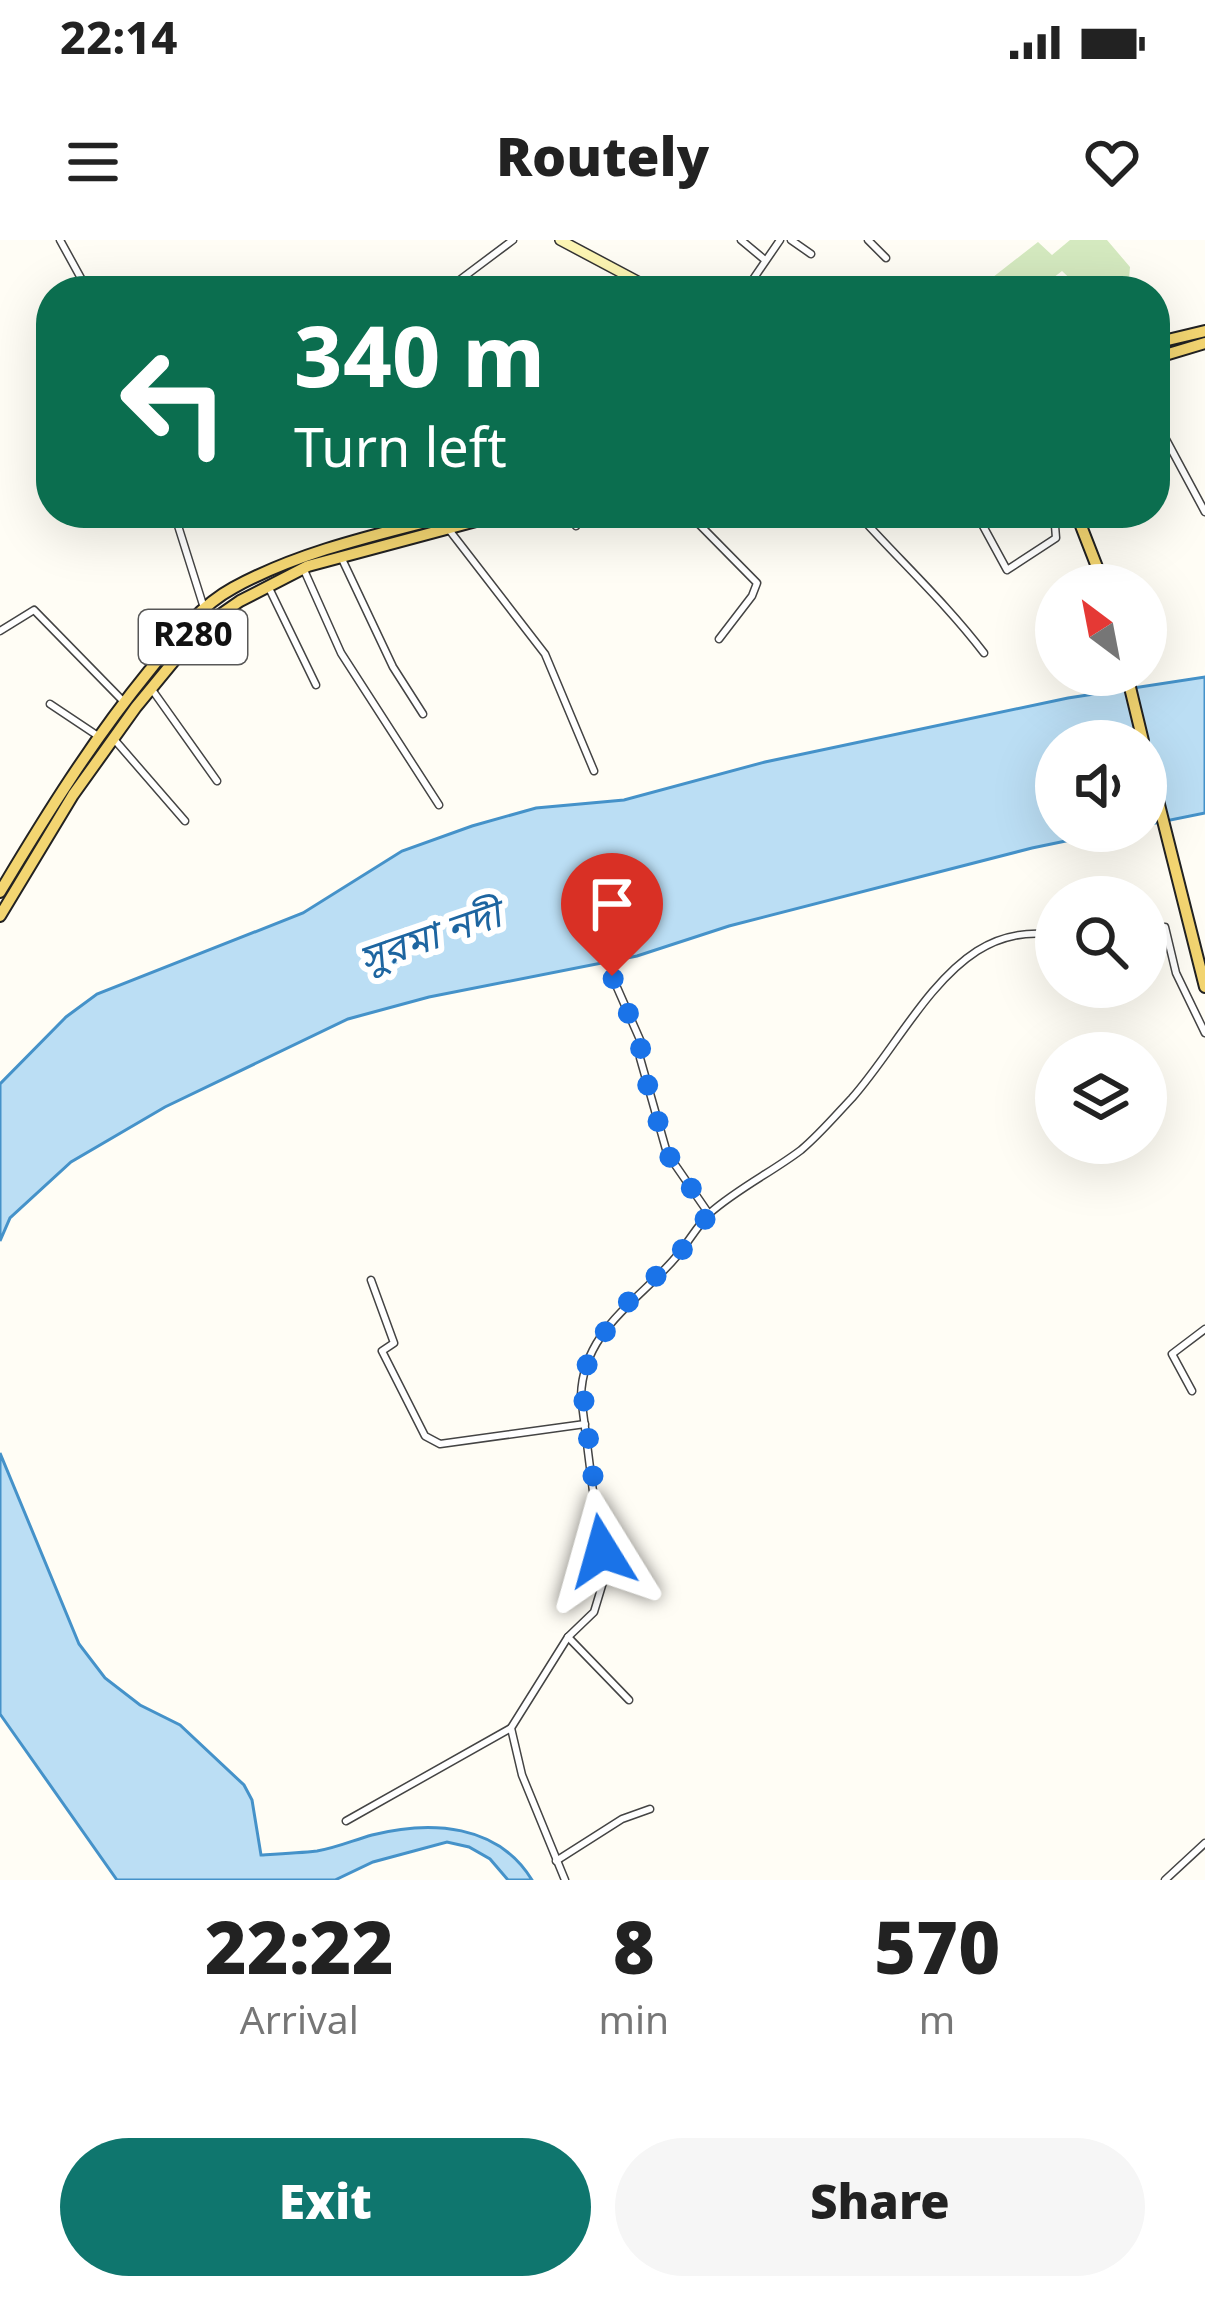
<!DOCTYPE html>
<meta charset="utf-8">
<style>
body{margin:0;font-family:Georgia,"Noto Sans Bengali",serif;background:#f6f6f6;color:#222;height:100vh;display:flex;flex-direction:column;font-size:45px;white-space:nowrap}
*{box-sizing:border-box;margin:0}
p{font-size:39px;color:#767676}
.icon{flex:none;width:66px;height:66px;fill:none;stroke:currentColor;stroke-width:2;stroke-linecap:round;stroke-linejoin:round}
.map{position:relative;height:1640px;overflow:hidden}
.details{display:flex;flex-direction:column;background:#fff;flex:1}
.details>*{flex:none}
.hud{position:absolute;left:36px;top:36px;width:1134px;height:252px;border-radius:48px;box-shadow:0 12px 48px #0002;background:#0b6e4f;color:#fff;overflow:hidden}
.needle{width:78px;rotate:328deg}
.buttons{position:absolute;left:1035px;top:324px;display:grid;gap:24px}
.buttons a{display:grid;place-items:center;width:132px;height:132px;border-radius:50%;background:#fff;box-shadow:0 12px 48px #0002;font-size:60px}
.pin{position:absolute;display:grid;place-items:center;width:102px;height:102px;color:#fff;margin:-123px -51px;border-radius:50% 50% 50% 0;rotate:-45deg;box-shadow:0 0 12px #0007}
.pin .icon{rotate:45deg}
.me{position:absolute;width:132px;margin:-66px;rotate:352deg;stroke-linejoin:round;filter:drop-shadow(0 0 9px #0008)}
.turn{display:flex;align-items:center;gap:42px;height:252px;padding:0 60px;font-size:54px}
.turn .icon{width:156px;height:156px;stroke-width:2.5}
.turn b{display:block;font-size:84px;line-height:102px}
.eta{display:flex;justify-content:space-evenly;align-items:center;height:204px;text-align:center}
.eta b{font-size:72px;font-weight:800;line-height:84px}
.primary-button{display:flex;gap:24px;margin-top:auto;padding:24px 60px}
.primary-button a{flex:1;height:138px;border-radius:72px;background:#0f766e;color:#fff;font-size:48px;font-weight:800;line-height:138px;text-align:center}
.primary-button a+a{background:#f6f6f6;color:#222}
.status{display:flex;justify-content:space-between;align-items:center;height:84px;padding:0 60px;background:#fff;direction:ltr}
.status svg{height:33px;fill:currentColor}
header{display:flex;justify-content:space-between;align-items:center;height:156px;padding:0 60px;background:#fff;font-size:54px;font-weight:800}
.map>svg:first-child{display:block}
.green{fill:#d4e9bf}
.water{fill:#bbdef4;stroke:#4592c9;stroke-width:3}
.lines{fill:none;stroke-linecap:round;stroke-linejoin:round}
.street-casing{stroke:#444;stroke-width:9}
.secondary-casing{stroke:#333;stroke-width:12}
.primary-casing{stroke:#222;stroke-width:14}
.street{stroke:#fff;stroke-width:6}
.secondary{stroke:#fcf5b3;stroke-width:9}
.primary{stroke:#f3d571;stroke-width:10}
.route{stroke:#1a73e8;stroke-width:21;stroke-dasharray:0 37.8}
.labels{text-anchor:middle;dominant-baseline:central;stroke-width:12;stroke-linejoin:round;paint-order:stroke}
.shield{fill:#fff;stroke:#585858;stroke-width:3}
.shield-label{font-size:33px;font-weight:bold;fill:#111}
.water-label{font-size:39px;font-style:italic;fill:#1d65a0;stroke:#fff}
</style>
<div class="status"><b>22:14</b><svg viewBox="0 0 49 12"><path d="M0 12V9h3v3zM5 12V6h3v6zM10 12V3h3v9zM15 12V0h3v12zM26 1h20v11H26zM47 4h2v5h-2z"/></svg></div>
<header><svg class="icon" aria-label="menu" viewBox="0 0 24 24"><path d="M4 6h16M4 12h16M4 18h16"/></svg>Routely<svg class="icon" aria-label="heart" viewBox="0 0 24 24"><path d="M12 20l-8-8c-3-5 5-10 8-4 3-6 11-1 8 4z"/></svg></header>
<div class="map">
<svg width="1205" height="1640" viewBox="0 0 1205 1640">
<rect width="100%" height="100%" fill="#fffdf5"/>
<polygon class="green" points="1070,0 1107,0 1130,27 1129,39 1135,51 1083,51 1062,31 1036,51 996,51 988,41 1038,2 1052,15"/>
<g class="water">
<polygon points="1205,437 1205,573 1146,585 1146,501 1056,501 1056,591 1114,591 1032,608 729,686 637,716 429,757 348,779 165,867 71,922 10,978 0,1001 0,844 66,777 97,754 303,673 402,611 472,586 536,568 624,560 765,522 1068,458"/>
<path d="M 0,1213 L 79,1404 L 105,1438 L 140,1465 L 180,1485 L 244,1545 L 252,1560 L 261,1615 C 279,1614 299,1613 317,1611 C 336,1608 354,1600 372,1595 C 431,1580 498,1584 532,1640 L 508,1640 L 490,1619 L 469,1607 L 447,1602 L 373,1622 L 335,1640 L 117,1640 L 0,1474 Z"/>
</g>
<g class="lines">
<defs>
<g id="street">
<polyline points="60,0 88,51"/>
<polyline points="741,0 765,20"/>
<polyline points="791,0 811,14"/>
<polyline points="868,0 886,18"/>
<polyline points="445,51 513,0"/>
<polyline points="616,51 630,37"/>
<polyline points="745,51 780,0"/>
<polyline points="1155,179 1205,272"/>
<polyline points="174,273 204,368"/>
<polyline points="410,273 415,285"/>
<polyline points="567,273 576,286"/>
<polyline points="688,273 757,343 752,356 719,399"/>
<path d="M 857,273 C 900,321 945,362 984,413"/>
<polyline points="976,273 1007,330 1056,298 1054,273"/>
<polyline points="450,291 545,414 594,531"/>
<polyline points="342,319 393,427 423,474"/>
<polyline points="304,330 341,413 439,565"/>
<polyline points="268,346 316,445"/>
<polyline points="0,391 34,370 124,462"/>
<polyline points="153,451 217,541"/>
<polyline points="50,464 98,496"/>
<polyline points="113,498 185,581"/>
<polyline points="1146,687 1165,687 1176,733 1205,793"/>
<polyline points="612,736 641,802 640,818 667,913 709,974"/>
<polyline points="371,1040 394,1103 382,1111 425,1196 440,1204 585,1184"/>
<polyline points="1192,1151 1172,1114 1205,1089"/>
<polyline points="568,1397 629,1460"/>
<polyline points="346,1581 511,1488"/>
<polyline points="556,1621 622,1579 650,1569"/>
<path d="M 565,1640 L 522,1535 L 511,1488 L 568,1397 L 594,1372 L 604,1339 L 581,1156 C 583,1090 639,1061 676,1017 C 688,1003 697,986 710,973 C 737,949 772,932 801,910 C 819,895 836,875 852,858 C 892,813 927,743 977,711 C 1002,695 1027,691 1056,695"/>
<polyline points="1165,1640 1205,1603"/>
</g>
<polyline id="secondary" points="560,0 656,51"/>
<g id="primary">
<polyline points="1155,103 1205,91"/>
<polyline points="1155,118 1205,103"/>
<polyline points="1076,273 1104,345"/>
<polyline points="1127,435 1143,501"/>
<polyline points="1146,513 1205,747"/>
<path d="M 0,652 C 46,575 92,501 149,431 C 173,401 198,367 233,348 C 302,310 384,293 460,273"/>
<polyline points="0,676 73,555 136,467 201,388 240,361 308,326 506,273"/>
</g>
</defs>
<use href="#street" class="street-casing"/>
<use href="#secondary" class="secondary-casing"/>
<use href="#primary" class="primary-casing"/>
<use href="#street" class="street"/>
<use href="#secondary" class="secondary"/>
<use href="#primary" class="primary"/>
</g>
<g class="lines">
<polyline class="route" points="602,1311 581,1136 609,1085 635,1054 673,1022 709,974 667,913 640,818 641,802 612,736"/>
</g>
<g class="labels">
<rect class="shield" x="139" y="370" width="108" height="54" rx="9"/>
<g class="shield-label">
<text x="193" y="397">R280</text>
</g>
<g class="water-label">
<text transform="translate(431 700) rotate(-19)">সুরমা নদী</text>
</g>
</g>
</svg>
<div class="buttons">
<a><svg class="needle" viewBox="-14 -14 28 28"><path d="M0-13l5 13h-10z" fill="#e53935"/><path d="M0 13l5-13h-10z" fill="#767676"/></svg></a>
<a><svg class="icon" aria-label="sound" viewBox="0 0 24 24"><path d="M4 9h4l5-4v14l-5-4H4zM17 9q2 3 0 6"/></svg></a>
<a><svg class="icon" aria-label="search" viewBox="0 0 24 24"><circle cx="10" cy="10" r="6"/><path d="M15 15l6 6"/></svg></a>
<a><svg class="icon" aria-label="layers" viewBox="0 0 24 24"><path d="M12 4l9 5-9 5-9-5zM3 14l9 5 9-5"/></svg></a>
</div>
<div class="pin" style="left:612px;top:736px;background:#d93025"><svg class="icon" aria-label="arrive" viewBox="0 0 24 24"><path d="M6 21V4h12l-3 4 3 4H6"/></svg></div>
<svg class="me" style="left:602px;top:1311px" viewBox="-20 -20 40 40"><path d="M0-17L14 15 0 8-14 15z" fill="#1a73e8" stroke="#fff" stroke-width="4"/></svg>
<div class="hud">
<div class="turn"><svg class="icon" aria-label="left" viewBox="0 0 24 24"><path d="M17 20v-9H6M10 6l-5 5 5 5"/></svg><div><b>340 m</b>Turn left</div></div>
</div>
</div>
<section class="details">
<div class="eta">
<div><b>22:22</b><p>Arrival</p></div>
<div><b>8</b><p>min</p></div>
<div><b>570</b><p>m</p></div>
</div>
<div class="primary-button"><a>Exit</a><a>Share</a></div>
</section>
